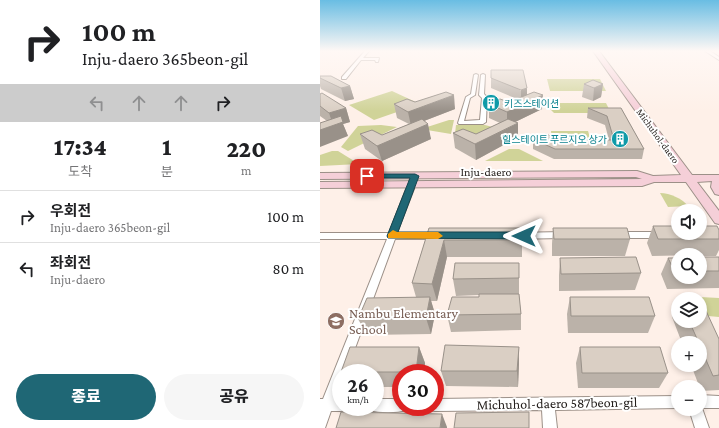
<!DOCTYPE html>
<html lang="ko">
<meta charset="utf-8">
<style>
body{margin:0;font-family:"Crimson Pro","Noto Sans KR",serif;background:#f6f6f6;color:#202124;height:100vh;display:flex;flex-direction:column;font-size:15px;white-space:nowrap}
*{box-sizing:border-box;margin:0}
p{font-size:13px;color:#757577}
.icon{flex:none;width:22px;height:22px;fill:none;stroke:currentColor;stroke-width:2;stroke-linecap:round;stroke-linejoin:round}
.map{position:relative;flex:1;overflow:hidden}
.sheet{display:flex;flex-direction:column;background:#fff;width:320px}
.sheet>*{flex:none}
.guide{background:#fff;color:#202124;overflow:hidden}
.tools{position:absolute;left:351px;top:204px;display:grid;gap:8px}
.tools a{display:grid;place-items:center;width:36px;height:36px;border-radius:50%;background:#fff;box-shadow:0 2px 6px #0003;font-size:20px}
.speed{position:absolute;left:12px;top:364px;display:flex;gap:8px;font-size:20px;font-weight:700;text-align:center}
.speed>*{display:grid;place-content:center;width:52px;height:52px;border-radius:50%;background:#fff;box-shadow:0 2px 6px #0003;line-height:1}
.speed small{font-size:10px;font-weight:400}
.speed .limit{border:6px solid #d22;background:#fff;color:#111}
.pin{position:absolute;display:grid;place-items:center;width:34px;height:34px;color:#fff;margin:-17px;border-radius:8px;box-shadow:0 2px 6px #0006}
.me{position:absolute;width:44px;margin:-22px;rotate:270deg;stroke-linejoin:round;filter:drop-shadow(0 0 3px #0008)}
.turn{display:flex;align-items:center;gap:14px;height:84px;padding:0 16px;font-size:18px}
.turn .icon{width:52px;height:52px;stroke-width:2.5}
.turn b{display:block;font-size:28px;line-height:34px}
.lanes{display:flex;align-items:center;height:38px;padding:0 16px;background:#0003;justify-content:center;gap:20px;direction:ltr}
.lanes .off{opacity:.35}
.eta{display:flex;justify-content:space-evenly;align-items:center;height:68px;text-align:center}
.eta b{font-size:24px;font-weight:800;line-height:28px}
.cta{display:flex;gap:8px;margin-top:auto;padding:8px 16px}
.cta a{flex:1;height:46px;border-radius:24px;background:#1f6775;color:#fff;font-size:16px;font-weight:800;line-height:46px;text-align:center}
.cta a+a{background:#f6f6f6;color:#202124}
ul{padding:0;list-style:none}
li{display:flex;align-items:center;gap:12px;height:52px;padding:0 16px;border-top:1px solid #e0e0e0}
li div{flex:1}
li b{display:block;font-size:15px}
li em{font-style:normal}
main{display:flex;flex:1;min-height:0}
.map>svg:first-child{display:block}
.green{fill:#d0d398}
.lines{fill:none;stroke-linecap:round;stroke-linejoin:round}
.street-casing{stroke:#9c9088;stroke-width:2}
.secondary-casing{stroke:#9c9088;stroke-width:2}
.street{fill:#fff;fill-rule:evenodd}
.secondary{fill:#f5cfd8;fill-rule:evenodd}
.wall{fill:#bbb2a9}
.shaded-wall{fill:#999189}
.building{fill:#dacfc4;stroke:#999189}
.route{fill:#1f6775;stroke:#14434c}
.slow{fill:#f59e0b}
.labels{text-anchor:middle;dominant-baseline:central;stroke-width:4;stroke-linejoin:round;paint-order:stroke}
.far-culture-label{font-size:10px;fill:#0d838f;stroke:#fff;text-anchor:start}
.far-street-label{font-size:10px;fill:#221d1a;stroke:#fff}
.street-label{font-size:12px;fill:#221d1a;stroke:#fff}
.near-education-label{font-size:14px;fill:#785e54;stroke:#fff;text-anchor:start}
.near-street-label{font-size:14px;fill:#221d1a;stroke:#fff}
</style>
<main>
<section class="sheet">
<div class="guide">
<div class="turn"><svg class="icon" aria-label="right" viewBox="0 0 24 24"><path d="M7 20v-9h11M14 6l5 5-5 5"/></svg><div><b>100 m</b>Inju-daero 365beon-gil</div></div>
<div class="lanes"><svg class="icon off" aria-label="left" viewBox="0 0 24 24"><path d="M17 20v-9H6M10 6l-5 5 5 5"/></svg><svg class="icon off" aria-label="ahead" viewBox="0 0 24 24"><path d="M12 20V5M6 11l6-6 6 6"/></svg><svg class="icon off" aria-label="ahead" viewBox="0 0 24 24"><path d="M12 20V5M6 11l6-6 6 6"/></svg><svg class="icon" aria-label="right" viewBox="0 0 24 24"><path d="M7 20v-9h11M14 6l5 5-5 5"/></svg></div>
</div>
<div class="eta">
<div><b>17:34</b><p>도착</p></div>
<div><b>1</b><p>분</p></div>
<div><b>220</b><p>m</p></div>
</div>
<ul>
<li><svg class="icon" aria-label="right" viewBox="0 0 24 24"><path d="M7 20v-9h11M14 6l5 5-5 5"/></svg><div><b>우회전</b><p>Inju-daero 365beon-gil</p></div><em>100 m</em></li>
<li><svg class="icon" aria-label="left" viewBox="0 0 24 24"><path d="M17 20v-9H6M10 6l-5 5 5 5"/></svg><div><b>좌회전</b><p>Inju-daero</p></div><em>80 m</em></li>
</ul>
<div class="cta"><a>종료</a><a>공유</a></div>
</section>
<div class="map">
<svg width="399" height="428" viewBox="0 0 399 428">
<rect width="100%" height="100%" fill="#fef0e8"/>
<g class="green">
<polygon points="227,79 280,79 286,91 230,91"/>
<polygon points="72,91 100,104 54,120 29,105"/>
<polygon points="224,103 286,103 291,113 234,113"/>
<polygon points="129,120 134,120 131,134 101,129"/>
<polygon points="61,125 77,127 28,151 21,147 38,126"/>
<polygon points="136,125 165,125 184,130 161,134 135,134"/>
<polygon points="231,131 268,131 271,141 232,141"/>
<polygon points="189,149 199,149 223,161 165,161"/>
<polygon points="12,151 18,151 39,164 0,166 0,155"/>
<path d="M 340,193 C 350,193 363,199 368,206 L 348,207 Z"/>
<polygon points="380,297 399,298 399,317 388,316"/>
</g>
<g class="lines">
<defs>
<g id="street">
<polygon points="45,51 49,51 43,58 59,58 58,62 56,62 55,60 41,60 26,79 22,79 22,77"/>
<polygon points="385,51 390,51 399,57 399,60"/>
<polygon points="156,74 158,75 155,95 150,98 144,121 160,120 162,98 159,95 161,75 163,74 165,75 164,94 167,97 166,122 163,124 139,124 138,123 146,97 151,94 154,75"/>
<polygon points="95,174 99,176 77,233 117,233 120,234 121,236 120,238 117,239 75,239 26,373 21,373 21,385 16,399 21,399 21,407 27,407 26,410 21,411 11,411 5,428 0,428 0,399 3,399 67,239 0,239 0,233 69,233 91,176"/>
<polygon points="243,232 246,233 247,235 246,237 243,238 191,239 188,238 187,236 188,234 191,233"/>
<polygon points="299,232 339,232 342,233 343,235 342,237 339,238 299,238 296,237 295,235 296,233"/>
<polygon points="380,395 399,396 399,408 382,408 389,428 375,428 369,409 380,409"/>
<polygon points="358,396 358,408 235,410 237,428 223,428 222,410 115,411 110,410 109,407 115,407 115,399"/>
<path d="M 55,399 L 81,399 L 81,407 L 87,407 L 86,410 C 77,413 59,413 50,410 L 49,407 L 55,407 Z"/>
</g>
<polygon id="secondary" points="273,51 279,51 372,175 399,175 399,195 395,194 391,187 392,181 377,182 399,211 399,224 395,223 366,182 334,182 322,186 0,188 0,182 322,179 316,177 0,179 0,173 317,171 333,176 361,175"/>
</defs>
<use href="#street" class="street-casing"/>
<use href="#secondary" class="secondary-casing"/>
<use href="#street" class="street"/>
<use href="#secondary" class="secondary"/>
</g>
<g class="wall">
<polygon points="171,70 207,95 222,109 195,122 198,137 156,160 135,148 133,133 156,134 180,123 169,118 169,104 189,102 197,99 171,88"/>
<polygon points="0,76 30,86 34,99 25,101 1,89 0,86"/>
<polygon points="264,84 283,84 281,97 273,101 262,97"/>
<polygon points="0,94 26,108 30,122 23,124 28,136 0,116"/>
<polygon points="95,102 135,109 104,121 111,139 62,161 45,149 40,134 62,135 89,124 77,118 74,104"/>
<polygon points="268,108 301,108 324,149 322,159 234,159 213,149 213,139 240,140 289,140 285,125 267,118"/>
<polygon points="333,226 399,230 399,250 396,256 380,256 380,255 332,256 327,243"/>
<polygon points="109,228 202,228 202,257 127,257 117,301 111,301 115,314 111,334 47,335 38,319 96,297 92,283"/>
<polygon points="233,228 310,239 305,256 232,256 232,244"/>
<polygon points="380,257 399,257 399,288 347,289 341,274 348,258 358,258 358,277 380,277"/>
<polygon points="240,258 321,273 315,290 239,291 239,275"/>
<polygon points="199,263 199,295 201,314 201,330 131,332 127,315 159,297 159,295 136,296 133,279"/>
<polygon points="250,297 335,316 328,333 248,333 247,314"/>
<polygon points="358,304 358,321 380,321 399,339 399,390 381,391 371,365 380,365 380,343 362,343 352,317"/>
<polygon points="99,347 105,363 104,373 81,373 81,387 55,387 55,373 22,373 21,372"/>
<polygon points="199,347 199,363 198,387 126,386 121,371"/>
<polygon points="260,347 348,373 339,388 258,388 256,363"/>
</g>
<g class="shaded-wall">
<polygon points="283,84 281,97 273,101 274,88"/>
<polygon points="30,86 34,99 25,101 21,88"/>
<polygon points="207,88 207,98 201,101 201,90"/>
<polygon points="134,95 135,109 91,126 88,112"/>
<polygon points="223,95 222,109 187,126 187,112"/>
<polygon points="26,108 30,122 23,124 28,136 0,147 0,130 13,125 9,113"/>
<polygon points="198,123 198,137 156,160 155,144"/>
<polygon points="108,124 111,139 62,161 57,146"/>
<polygon points="124,240 127,257 117,301 112,284"/>
<polygon points="110,297 115,314 111,334 106,318"/>
<polygon points="99,347 105,363 104,373 96,373 96,372"/>
<polygon points="199,347 199,363 198,387 197,371"/>
<polygon points="122,414 127,427 127,428 120,428"/>
</g>
<g class="building">
<polygon points="171,70 203,70 207,88 201,90 171,78"/>
<polygon points="0,76 11,76 30,86 21,88 0,78"/>
<polygon points="273,80 283,84 274,88 264,84"/>
<polygon points="126,92 134,95 88,112 74,104 87,99 95,102"/>
<polygon points="214,92 223,95 187,112 169,104 180,99 189,102"/>
<polygon points="2,93 26,108 9,113 0,106 0,94"/>
<polygon points="268,108 301,108 324,149 235,149 213,139 226,134 240,140 294,140 287,116"/>
<polygon points="21,116 23,122 0,130 0,123"/>
<polygon points="102,119 108,124 57,146 40,134 52,130 62,135"/>
<polygon points="188,119 198,123 155,144 133,133 143,129 156,134"/>
<polygon points="333,226 358,226 358,233 380,233 380,226 397,226 399,230 399,239 338,239"/>
<polygon points="109,228 202,228 202,240 124,240 112,284 92,283"/>
<polygon points="233,228 307,228 310,239 234,239"/>
<polygon points="316,257 321,273 241,274 240,258"/>
<rect x="380" y="257" width="19" height="14"/>
<polygon points="348,258 358,258 358,272 355,272"/>
<polygon points="135,263 199,263 199,278 133,279"/>
<polygon points="159,294 199,294 201,314 127,315 132,297 159,297"/>
<polygon points="110,297 106,318 38,319 47,298"/>
<polygon points="250,297 329,297 335,316 251,316"/>
<polygon points="380,300 381,300 399,339 399,375 393,376 380,346 380,343 379,343 369,321 380,321"/>
<polygon points="125,345 199,347 197,371 121,371"/>
<polygon points="30,347 99,347 96,372 21,372"/>
<polygon points="260,347 340,347 348,373 262,373"/>
<polygon points="21,412 122,414 120,428 16,428"/>
<polygon points="209,412 209,428 134,428 136,413"/>
</g>
<linearGradient id="sky" x2="0" y2="1"><stop stop-color="#69bde3"/><stop offset="0.46" stop-color="#fff8f5"/><stop offset="1" stop-color="#fff8f5" stop-opacity="0"/></linearGradient>
<rect width="399" height="111" fill="url(#sky)"/>
<polygon class="route" points="45,174 95,174 99,176 78,232 204,232 208,236 204,239 68,238 67,236 90,178 45,178"/>
<polygon class="slow" points="73,230 77,232 118,232 123,236 118,239 68,238 68,234"/>
<defs>
<symbol id="building-disc" viewBox="-11 -11 22 22"><circle r="9.5" fill="#0f9aa8" stroke="#fff"/><path d="M-4-6H4V6H1V3H-1V6H-4ZM-2.5-4.3h1.7v1.8h-1.7ZM.8-4.3h1.7v1.8H.8ZM-2.5-1h1.7V.8h-1.7ZM.8-1h1.7V.8H.8Z" fill="#fff"/></symbol>
<symbol id="school-disc" viewBox="-11 -11 22 22"><circle r="9.5" fill="#8d6e63" stroke="#fff"/><path d="M0-5L7-2L0 1L-7-2ZM-4 1L0 2.5L4 1V4Q0 6-4 4Z" fill="#fff"/></symbol>
</defs>
<g fill-rule="evenodd">
<use href="#building-disc" x="161" y="93" width="20" height="20"/>
<use href="#building-disc" x="290" y="129" width="20" height="20"/>
<use href="#school-disc" x="6" y="311" width="20" height="20"/>
</g>
<g class="labels">
<g class="far-culture-label">
<text x="184" y="103">키즈스테이션</text>
<text x="287" y="139" text-anchor="end">힐스테이트 푸르지오 상가</text>
</g>
<g class="far-street-label">
<text transform="translate(338 136) rotate(54)">Michuhol-daero</text>
</g>
<g class="street-label">
<text x="166" y="172">Inju-daero</text>
</g>
<g class="near-education-label">
<text x="29" y="313">Nambu Elementary<tspan x="29" dy="16">School</tspan></text>
</g>
<g class="near-street-label">
<text transform="translate(237 403) rotate(-1)">Michuhol-daero 587beon-gil</text>
</g>
</g>
</svg>
<div class="tools">
<a><svg class="icon" aria-label="sound" viewBox="0 0 24 24"><path d="M4 9h4l5-4v14l-5-4H4zM17 9q2 3 0 6"/></svg></a>
<a><svg class="icon" aria-label="search" viewBox="0 0 24 24"><circle cx="10" cy="10" r="6"/><path d="M15 15l6 6"/></svg></a>
<a><svg class="icon" aria-label="layers" viewBox="0 0 24 24"><path d="M12 4l9 5-9 5-9-5zM3 14l9 5 9-5"/></svg></a>
<a>+</a>
<a>−</a>
</div>
<div class="speed"><div>26<small>km/h</small></div><div class="limit">30</div></div>
<div class="pin" style="left:47px;top:176px;background:#d93025"><svg class="icon" aria-label="arrive" viewBox="0 0 24 24"><path d="M6 21V4h12l-3 4 3 4H6"/></svg></div>
<svg class="me" style="left:204px;top:236px" viewBox="-20 -20 40 40"><path d="M0-17L14 15 0 8-14 15z" fill="#1f6775" stroke="#fff" stroke-width="4"/></svg>
</div>
</main>
